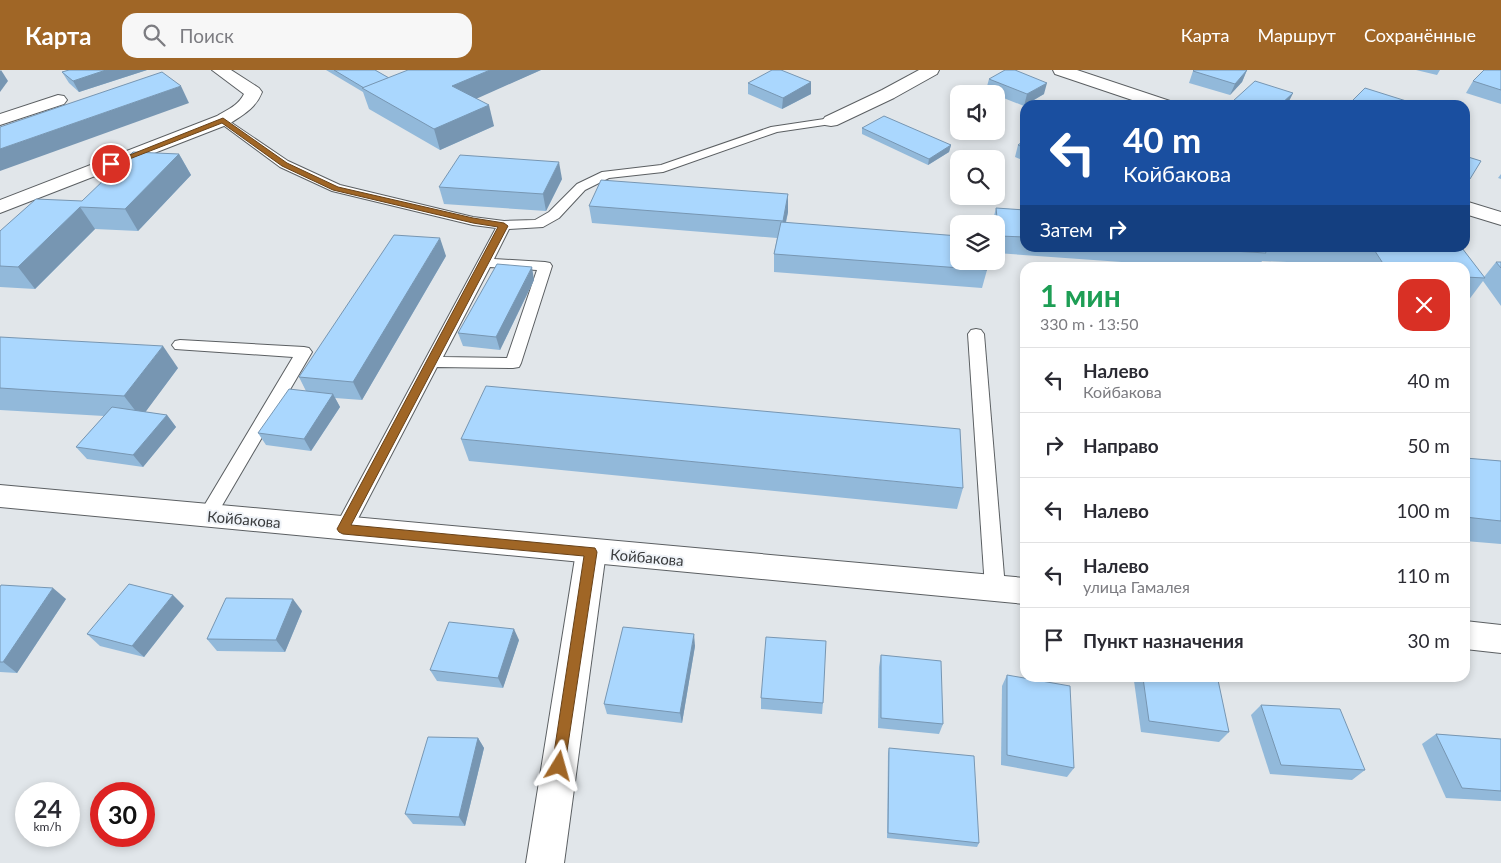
<!DOCTYPE html>
<html lang="ru">
<meta charset="utf-8">
<style>
body{margin:0;font-family:Lato,sans-serif;background:#f7f7f7;color:#2b2b33;height:100vh;display:flex;flex-direction:column;font-size:19px;white-space:nowrap}
*{box-sizing:border-box;margin:0}
p{font-size:16px;color:#7c7c81}
.icon{flex:none;width:28px;height:28px;fill:none;stroke:currentColor;stroke-width:2;stroke-linecap:round;stroke-linejoin:round}
.map{position:relative;flex:1;overflow:hidden}
.details{position:absolute;left:1020px;top:192px;width:450px;height:420px;display:flex;flex-direction:column;background:#fff;border-radius:15px;box-shadow:0 2px 8px #0003}
.details>*{flex:none}
.top-card{position:absolute;left:1020px;top:30px;width:450px;height:152px;border-radius:15px;box-shadow:0 2px 8px #0003;background:#1a4fa0;color:#fff;overflow:hidden}
.buttons{position:absolute;left:950px;top:15px;display:grid;gap:10px}
.buttons a{display:grid;place-items:center;width:55px;height:55px;border-radius:10px;background:#fff;box-shadow:0 2px 8px #0003;font-size:25px}
.speed{position:absolute;left:15px;top:712px;display:flex;gap:10px;font-size:25px;font-weight:700;text-align:center}
.speed>*{display:grid;place-content:center;width:65px;height:65px;border-radius:50%;background:#fff;box-shadow:0 2px 8px #0003;line-height:1}
.speed small{font-size:12px;font-weight:400}
.speed .limit{border:8px solid #d22;background:#fff;color:#111}
.pin{position:absolute;display:grid;place-items:center;width:42px;height:42px;color:#fff;margin:-21px;border:2px solid #fff;border-radius:50%;box-shadow:0 1px 5px #0007}
.me{position:absolute;width:55px;margin:-28px;rotate:8deg;stroke-linejoin:round;filter:drop-shadow(0 0 4px #0008)}
.turn{display:flex;align-items:center;gap:18px;height:105px;padding:0 20px;font-size:22px}
.turn .icon{width:65px;height:65px;stroke-width:2.5}
.turn b{display:block;font-size:35px;line-height:42px}
.then{display:flex;align-items:center;height:48px;padding:0 20px;background:#0003;gap:10px;font-size:19px}
.round{display:grid;place-items:center;flex:none;width:52px;height:52px;border-radius:15px;background:#f7f7f7}
.headline{display:flex;align-items:center;justify-content:space-between;height:85px;padding:0 20px}
h1{font-size:30px;font-weight:700;line-height:38px;color:#1e9e55}
ul{padding:0;list-style:none}
li{display:flex;align-items:center;gap:15px;height:65px;padding:0 20px;border-top:1px solid #e1e1e2}
li div{flex:1}
li b{display:block;font-size:19px}
li em{font-style:normal}
header{display:flex;align-items:center;gap:30px;box-sizing:border-box;height:70px;padding:0 25px;background:#a06626;color:#fff}
header strong{font-size:24px}
nav{display:flex;gap:28px;margin-inline-start:auto;font-size:18px}
.search{width:350px;height:45px;background:#f7f7f7;display:flex;align-items:center;gap:12px;box-sizing:border-box;padding:0 18px;border-radius:15px;color:#7c7c81;font-size:19px}
.map>svg:first-child{display:block}
.lines{fill:none;stroke-linecap:round;stroke-linejoin:round}
.service-casing{stroke:#5b5f62;stroke-width:2}
.minor-casing{stroke:#5b5f62;stroke-width:2}
.tertiary-casing{stroke:#5b5f62;stroke-width:2}
.service{fill:#fff;fill-rule:evenodd}
.minor{fill:#fff;fill-rule:evenodd}
.tertiary{fill:#fff;fill-rule:evenodd}
.wall{fill:#92b9da}
.shaded-wall{fill:#7796b2}
.building{fill:#aad7fe;stroke:#7796b2}
.route{fill:#a06626;stroke:#684219}
.labels{text-anchor:middle;dominant-baseline:central;stroke-width:4;stroke-linejoin:round;paint-order:stroke}
.street-label{font-size:15px;fill:#393b3d;stroke:#eff3f8}
</style>
<header>
<strong>Карта</strong>
<div class="search"><svg class="icon" aria-label="search" viewBox="0 0 24 24"><circle cx="10" cy="10" r="6"/><path d="M15 15l6 6"/></svg>Поиск</div>
<nav><a>Карта</a><a>Маршрут</a><a>Сохранённые</a></nav>
</header>
<div class="map">
<svg width="1501" height="793" viewBox="0 0 1501 793">
<rect width="100%" height="100%" fill="#e1e6ea"/>
<g class="lines">
<defs>
<g id="service">
<path d="M 223,47 L 288,91 L 340,115 L 473,147 L 504,151 L 535,150 L 549,142 L 577,114 L 602,102 L 661,95 L 771,57 L 831,48 L 837,51 L 831,54 L 777,62 L 663,102 L 609,108 L 585,120 L 559,148 L 543,157 L 509,159 L 494,189 L 545,192 L 550,193 L 552,196 L 521,293 L 519,297 L 513,298 L 437,297 L 350,464 L 343,466 L 336,464 L 334,459 L 496,158 L 473,155 L 332,121 L 280,97 L 219,52 L 217,50 L 219,48 ZM 490,197 L 537,200 L 507,288 L 443,287 Z"/>
<polygon points="976,259 981,260 984,264 1005,518 1002,524 995,526 988,524 985,518 968,264 971,260"/>
<polygon points="180,270 304,277 309,278 312,282 213,451 207,453 201,451 198,446 293,287 175,279 172,275 175,271"/>
</g>
<g id="minor">
<path d="M 212,0 L 231,0 L 259,18 L 262,22 C 256,38 243,45 229,54 L 0,143 L 0,130 L 217,46 C 227,40 239,35 244,24 Z"/>
<polygon points="919,0 939,0 937,4 894,28 837,55 831,56 825,55 822,51 825,47 882,20"/>
<polygon points="1053,0 1077,0 1170,31 1173,35 1147,35 1055,4"/>
<polygon points="58,25 64,26 67,30 64,34 0,55 0,44"/>
<polygon points="1465,131 1501,142 1501,155 1465,144"/>
<polygon points="591,470 602,473 606,482 564,793 526,793 576,482 580,473"/>
</g>
<g id="tertiary">
<polygon points="0,415 1025,508 1025,534 0,437"/>
<polygon points="1465,551 1501,555 1501,583 1465,579"/>
</g>
</defs>
<use href="#service" class="service-casing"/>
<use href="#minor" class="minor-casing"/>
<use href="#tertiary" class="tertiary-casing"/>
<use href="#service" class="service"/>
<use href="#minor" class="minor"/>
<use href="#tertiary" class="tertiary"/>
</g>
<g class="wall">
<polygon points="69,0 147,0 79,22 69,13 62,2"/>
<polygon points="326,0 375,0 389,8 541,0 476,28 494,56 440,80 369,39 363,22"/>
<polygon points="1247,0 1242,12 1230,25 1189,13 1193,1"/>
<polygon points="1416,0 1440,0 1437,5"/>
<polygon points="1501,0 1501,34 1466,23 1473,11"/>
<polygon points="989,9 1044,24 1024,36 996,25 996,24 986,20"/>
<polygon points="811,12 811,24 782,39 748,24 748,13"/>
<polygon points="1293,23 1287,35 1231,35 1233,31"/>
<polygon points="862,58 951,75 949,82 928,95 862,64"/>
<polygon points="1025,70 1025,91 1015,87 1018,75"/>
<polygon points="179,84 191,105 138,161 95,159 35,219 0,217 0,161 82,131"/>
<polygon points="1465,86 1481,91 1465,115"/>
<polygon points="1501,104 1501,109 1498,108"/>
<polygon points="562,109 546,141 444,134 439,117"/>
<polygon points="788,124 788,142 786,153 987,200 982,218 774,202 774,184 777,168 592,153 589,136"/>
<polygon points="996,138 1025,140 1025,178 1462,178 1484,207 1496,192 1501,192 1501,236 1483,211 1468,231 1465,230 1465,198 1358,198 1356,195 1262,191 1258,198 1206,198 996,183 996,154 992,154"/>
<polygon points="446,186 362,330 335,328 340,337 311,381 266,375 258,363 306,321 299,307"/>
<polygon points="534,210 500,280 463,276 458,263"/>
<polygon points="0,267 178,298 145,342 167,345 176,357 143,397 87,389 76,377 104,346 0,340"/>
<polygon points="461,369 963,418 957,439 469,391"/>
<polygon points="1465,388 1501,391 1501,474 1465,471"/>
<polygon points="0,517 66,529 17,603 0,602"/>
<polygon points="184,536 144,587 100,576 87,564"/>
<polygon points="302,541 285,582 217,581 207,569"/>
<polygon points="519,570 503,618 437,611 430,600"/>
<polygon points="695,576 682,653 607,644 604,634"/>
<polygon points="881,585 943,654 939,664 878,658 879,597"/>
<polygon points="1007,605 1074,698 1067,707 1001,695 1002,616"/>
<polygon points="1137,608 1198,608 1229,662 1219,672 1141,662 1134,611"/>
<polygon points="761,628 823,633 822,644 761,639"/>
<polygon points="1261,635 1365,700 1352,710 1270,704 1251,645"/>
<polygon points="1436,664 1501,669 1501,731 1446,728 1422,674"/>
<polygon points="478,668 484,678 465,756 413,754 405,744"/>
<polygon points="889,678 979,773 977,777 887,768 888,683"/>
</g>
<g class="shaded-wall">
<polygon points="1,0 8,11 0,22 0,1"/>
<polygon points="106,0 147,0 79,22 73,11"/>
<polygon points="490,0 541,0 458,37 452,16"/>
<polygon points="1247,0 1242,12 1230,25 1235,14"/>
<polygon points="811,12 811,24 782,39 783,28"/>
<polygon points="1047,13 1044,24 1025,35 1024,36 1027,24"/>
<polygon points="181,16 189,33 0,101 0,79"/>
<polygon points="1293,23 1287,35 1280,35"/>
<polygon points="489,35 494,56 440,80 434,59"/>
<polygon points="951,75 949,82 928,95 929,89"/>
<polygon points="179,84 191,105 138,161 125,139"/>
<polygon points="559,92 562,109 546,141 543,124"/>
<polygon points="788,124 788,142 782,168 783,151"/>
<polygon points="80,137 95,159 35,219 18,197"/>
<polygon points="440,168 446,186 362,330 353,312"/>
<polygon points="532,197 534,210 500,280 496,267"/>
<polygon points="163,276 178,298 141,348 124,326"/>
<polygon points="333,324 340,337 311,381 304,369"/>
<polygon points="167,345 176,357 143,397 133,385"/>
<polygon points="53,518 66,529 17,603 3,592"/>
<polygon points="173,525 184,536 144,587 132,576"/>
<polygon points="293,529 302,541 285,582 276,570"/>
<polygon points="514,559 519,570 503,618 498,608"/>
<polygon points="694,564 695,576 682,653 680,643"/>
<polygon points="478,668 484,678 465,756 459,747"/>
</g>
<g class="building">
<polygon points="69,0 106,0 73,11 62,2"/>
<polygon points="334,0 375,0 389,8 364,18"/>
<polygon points="408,0 490,0 452,16 489,35 434,59 362,18"/>
<polygon points="772,0 781,0 811,12 783,28 748,13"/>
<polygon points="1005,0 1015,0 1047,13 1027,24 989,9"/>
<polygon points="1194,0 1247,0 1235,14 1193,1"/>
<polygon points="1484,0 1501,0 1501,20 1473,11"/>
<polygon points="162,2 181,16 0,79 0,57"/>
<polygon points="1255,11 1293,23 1280,35 1246,35 1233,31"/>
<polygon points="1365,18 1419,35 1357,35 1350,33"/>
<polygon points="884,46 951,75 929,89 862,58"/>
<polygon points="1025,70 1025,78 1018,75"/>
<polygon points="133,82 179,84 125,139 80,137 18,197 0,196 0,161 36,129 82,131"/>
<polygon points="460,85 559,92 543,124 439,117"/>
<polygon points="1465,86 1481,91 1470,109 1465,107"/>
<polygon points="601,110 788,124 783,151 589,136"/>
<polygon points="996,138 1025,140 1025,167 999,166"/>
<polygon points="781,152 959,166 959,191 986,191 987,200 774,184"/>
<polygon points="394,165 440,168 353,312 299,307"/>
<polygon points="1181,178 1264,178 1266,183"/>
<polygon points="1373,178 1462,178 1485,208 1465,207 1465,198 1386,198"/>
<polygon points="1496,192 1501,192 1501,198"/>
<polygon points="497,194 532,197 496,267 458,263"/>
<polygon points="0,267 163,276 124,326 0,318"/>
<polygon points="486,316 960,359 963,418 461,369"/>
<polygon points="289,319 333,324 304,369 258,363"/>
<polygon points="112,337 167,345 133,385 76,377"/>
<polygon points="1465,388 1501,391 1501,451 1465,447"/>
<polygon points="129,514 173,525 132,576 87,564"/>
<polygon points="1,515 53,518 3,592 0,592 0,517"/>
<polygon points="226,528 293,529 276,570 207,569"/>
<polygon points="449,552 514,559 498,608 430,600"/>
<polygon points="623,557 694,564 680,643 604,634"/>
<polygon points="766,567 826,571 823,633 761,628"/>
<polygon points="881,585 941,591 943,654 881,648"/>
<polygon points="1007,605 1070,616 1074,698 1007,685"/>
<polygon points="1143,608 1198,608 1218,610 1229,662 1149,651"/>
<polygon points="1261,635 1340,639 1365,700 1281,695"/>
<polygon points="1436,664 1501,669 1501,721 1462,718"/>
<polygon points="428,667 478,668 459,747 405,744"/>
<polygon points="889,678 974,686 979,773 888,763"/>
</g>
<polygon class="route" points="223,48 287,93 338,117 473,148 504,153 508,156 351,455 595,478 597,482 564,701 559,703 554,701 552,696 584,486 343,464 339,462 337,459 498,157 473,153 333,120 282,96 222,53 114,95 107,94"/>
<g class="labels">
<g class="street-label">
<text transform="translate(244 449) rotate(5)">Койбакова</text>
<text transform="translate(647 487) rotate(5)">Койбакова</text>
</g>
</g>
</svg>
<div class="buttons">
<a><svg class="icon" aria-label="sound" viewBox="0 0 24 24"><path d="M4 9h4l5-4v14l-5-4H4zM17 9q2 3 0 6"/></svg></a>
<a><svg class="icon" aria-label="search" viewBox="0 0 24 24"><circle cx="10" cy="10" r="6"/><path d="M15 15l6 6"/></svg></a>
<a><svg class="icon" aria-label="layers" viewBox="0 0 24 24"><path d="M12 4l9 5-9 5-9-5zM3 14l9 5 9-5"/></svg></a>
</div>
<div class="speed"><div>24<small>km/h</small></div><div class="limit">30</div></div>
<div class="pin" style="left:111px;top:94px;background:#d93025"><svg class="icon" aria-label="arrive" viewBox="0 0 24 24"><path d="M6 21V4h12l-3 4 3 4H6"/></svg></div>
<svg class="me" style="left:559px;top:696px" viewBox="-20 -20 40 40"><path d="M0-17L14 15 0 8-14 15z" fill="#a06626" stroke="#fff" stroke-width="4"/></svg>
<div class="top-card">
<div class="turn"><svg class="icon" aria-label="left" viewBox="0 0 24 24"><path d="M17 20v-9H6M10 6l-5 5 5 5"/></svg><div><b>40 m</b>Койбакова</div></div>
<div class="then">Затем<svg class="icon" aria-label="right" viewBox="0 0 24 24"><path d="M7 20v-9h11M14 6l5 5-5 5"/></svg></div>
</div>
<section class="details">
<div class="headline"><div><h1>1 мин</h1><p>330 m · 13:50</p></div><a class="round" style="background:#d93025;color:#fff"><svg class="icon" aria-label="close" viewBox="0 0 24 24"><path d="M6 6l12 12M18 6L6 18"/></svg></a></div>
<ul>
<li><svg class="icon" aria-label="left" viewBox="0 0 24 24"><path d="M17 20v-9H6M10 6l-5 5 5 5"/></svg><div><b>Налево</b><p>Койбакова</p></div><em>40 m</em></li>
<li><svg class="icon" aria-label="right" viewBox="0 0 24 24"><path d="M7 20v-9h11M14 6l5 5-5 5"/></svg><div><b>Направо</b></div><em>50 m</em></li>
<li><svg class="icon" aria-label="left" viewBox="0 0 24 24"><path d="M17 20v-9H6M10 6l-5 5 5 5"/></svg><div><b>Налево</b></div><em>100 m</em></li>
<li><svg class="icon" aria-label="left" viewBox="0 0 24 24"><path d="M17 20v-9H6M10 6l-5 5 5 5"/></svg><div><b>Налево</b><p>улица Гамалея</p></div><em>110 m</em></li>
<li><svg class="icon" aria-label="arrive" viewBox="0 0 24 24"><path d="M6 21V4h12l-3 4 3 4H6"/></svg><div><b>Пункт назначения</b></div><em>30 m</em></li>
</ul>
</section>
</div>
